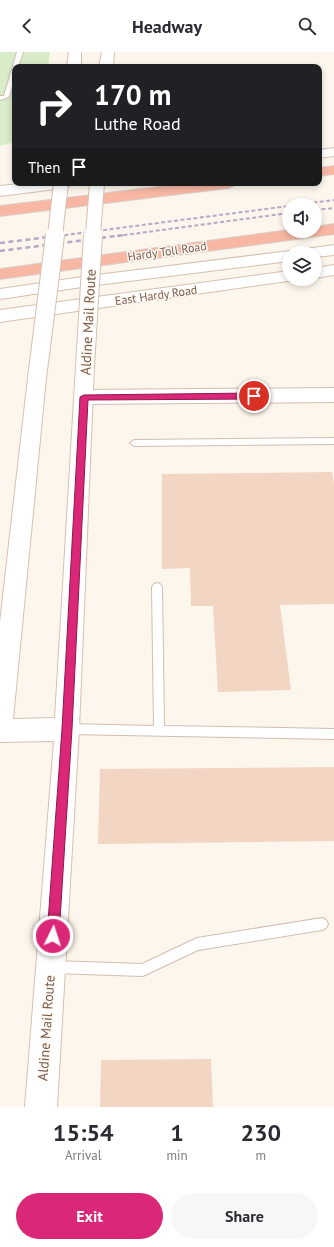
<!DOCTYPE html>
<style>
body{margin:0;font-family:"PT Sans",sans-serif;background:#f7f7f7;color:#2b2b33;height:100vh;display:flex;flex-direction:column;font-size:15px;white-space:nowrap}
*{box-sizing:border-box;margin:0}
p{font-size:13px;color:#7c7c81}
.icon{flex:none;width:22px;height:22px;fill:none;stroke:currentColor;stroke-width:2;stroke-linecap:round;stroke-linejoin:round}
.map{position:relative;height:1055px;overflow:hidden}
.panel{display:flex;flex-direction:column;background:#fff;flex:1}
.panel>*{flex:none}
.hud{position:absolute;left:12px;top:12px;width:310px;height:122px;border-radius:8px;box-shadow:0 2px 6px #0003;background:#202124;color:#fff;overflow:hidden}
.controls{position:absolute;left:282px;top:146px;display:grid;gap:8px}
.controls a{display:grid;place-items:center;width:40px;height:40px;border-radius:50%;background:#fff;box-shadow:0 2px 6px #0003;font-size:20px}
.pin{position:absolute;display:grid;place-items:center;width:34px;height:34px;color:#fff;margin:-17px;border:2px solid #fff;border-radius:50%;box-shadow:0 1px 4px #0007}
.me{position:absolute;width:44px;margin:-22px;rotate:4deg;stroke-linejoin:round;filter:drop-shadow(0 0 3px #0008)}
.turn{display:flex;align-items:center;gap:14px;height:84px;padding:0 16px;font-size:18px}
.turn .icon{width:52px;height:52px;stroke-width:2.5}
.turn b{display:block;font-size:28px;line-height:34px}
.then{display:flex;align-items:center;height:38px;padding:0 16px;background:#0003;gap:8px;font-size:15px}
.eta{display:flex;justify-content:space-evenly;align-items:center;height:68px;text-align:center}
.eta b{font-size:24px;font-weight:800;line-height:28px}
.button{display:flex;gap:8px;margin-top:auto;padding:8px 16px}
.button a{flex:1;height:46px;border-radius:24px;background:#db2777;color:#fff;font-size:16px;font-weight:800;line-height:46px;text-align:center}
.button a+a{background:#f7f7f7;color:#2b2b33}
header{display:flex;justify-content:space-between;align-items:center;height:52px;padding:0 16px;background:#fff;font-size:18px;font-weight:800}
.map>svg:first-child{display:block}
.green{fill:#d8ecc9}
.building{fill:#f3d5c3}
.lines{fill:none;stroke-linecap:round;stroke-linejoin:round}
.service-casing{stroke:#d1beb0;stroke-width:2}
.tertiary-casing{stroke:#d1beb0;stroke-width:2}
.secondary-casing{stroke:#d6c0b0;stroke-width:2}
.motorway-casing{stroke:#dad1cd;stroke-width:2}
.service{fill:#fff;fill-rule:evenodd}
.tertiary{fill:#fff;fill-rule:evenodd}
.secondary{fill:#fff;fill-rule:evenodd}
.motorway{fill:#f7b7a3;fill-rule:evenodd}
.rail-far1{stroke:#b9a8c9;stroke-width:2;stroke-dasharray:4 2.5;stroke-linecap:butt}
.rail{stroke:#b9a8c9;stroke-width:2.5;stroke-dasharray:5 3.5;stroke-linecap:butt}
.secondary-bridge-far1-casing{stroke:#d6c0b0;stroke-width:16;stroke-linecap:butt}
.secondary-bridge-casing{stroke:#d6c0b0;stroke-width:20;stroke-linecap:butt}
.secondary-bridge-far1{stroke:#fff;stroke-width:14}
.secondary-bridge{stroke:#fff;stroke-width:18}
.route{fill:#db2777;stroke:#8e194d}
.labels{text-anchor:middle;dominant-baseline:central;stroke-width:3;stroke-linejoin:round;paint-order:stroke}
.far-street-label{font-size:12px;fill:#7a5c4d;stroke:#fffaf3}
.street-label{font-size:14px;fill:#7a5c4d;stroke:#fffaf3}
</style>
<header><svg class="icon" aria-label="back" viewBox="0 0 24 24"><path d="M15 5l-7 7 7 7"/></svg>Headway<svg class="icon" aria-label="search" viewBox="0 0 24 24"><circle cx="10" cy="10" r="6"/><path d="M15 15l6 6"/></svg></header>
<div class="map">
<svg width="334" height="1055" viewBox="0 0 334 1055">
<rect width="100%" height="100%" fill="#fdf6ec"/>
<polygon class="green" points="0,0 50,0 48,15 15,15 15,90 0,94"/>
<g class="building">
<polygon points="332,420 334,432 334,552 280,553 291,638 218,640 213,554 191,554 190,516 162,517 162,422"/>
<polygon points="334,715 334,789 98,792 100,717"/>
<polygon points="211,1007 213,1055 100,1055 101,1008"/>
</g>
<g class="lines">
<defs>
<g id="service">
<polygon points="17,0 23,0 18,15 15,15 15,25 9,45 0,48 0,44 4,44"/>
<polygon points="334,386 334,392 134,394 130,391 134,388"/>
<polygon points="157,531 160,532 162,535 164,674 334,677 334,687 67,682 63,680 62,677 63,674 67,672 154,674 152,535 154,532"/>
<polygon points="322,866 326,868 328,872 326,876 322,878 198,898 143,924 53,921 49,919 47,915 49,911 53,909 142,912 197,886"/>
</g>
<polygon id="tertiary" points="334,336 334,350 84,352 77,350 75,345 77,340 84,338"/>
<g id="secondary">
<polygon points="69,0 81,0 81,15 67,15"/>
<polygon points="102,0 114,0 113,15 99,15"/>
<polygon points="334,96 334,104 319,106 319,98"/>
<polygon points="28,131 72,131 69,134 64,136 0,144 0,134"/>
<polygon points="334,193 334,203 315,205 315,201 303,201 305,197"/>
<polygon points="289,199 295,201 289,201 289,209 89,234 0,247 0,237 89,224"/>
<polygon points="334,213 334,223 315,226 315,216"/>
<polygon points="289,219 289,227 295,228 0,270 0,258"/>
<polygon points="85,308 91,310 94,314 79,677 57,1055 25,1055 54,689 0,690 0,570 28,326 30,322 37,320 44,322 46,326 13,667 55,666 76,314 79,310"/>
</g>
<g id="motorway">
<polygon points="334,114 334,122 319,124 319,116"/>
<polygon points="191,131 236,131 233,134 228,136 0,164 0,154"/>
<polygon points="334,172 334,182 0,227 0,217 289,178 315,179 315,175"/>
</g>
</defs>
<use href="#service" class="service-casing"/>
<use href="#tertiary" class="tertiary-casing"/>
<use href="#secondary" class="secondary-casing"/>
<use href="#motorway" class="motorway-casing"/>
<use href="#service" class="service"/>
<use href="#tertiary" class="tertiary"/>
<use href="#secondary" class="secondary"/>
<use href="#motorway" class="motorway"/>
<g class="rail-far1">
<polyline points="294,153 334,148"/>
<polyline points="315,158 334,156"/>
<polyline points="58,184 289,154"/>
<polyline points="117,184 289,161"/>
</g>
<g class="rail">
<polyline points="0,191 65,183"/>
<polyline points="0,199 124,183"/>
</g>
<defs>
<g id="secondary-bridge-far1">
<polyline points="55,184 61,131"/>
<polyline points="93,184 97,131"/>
</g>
<g id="secondary-bridge">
<polyline points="85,314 93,183"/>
<polyline points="37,326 55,183"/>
</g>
</defs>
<use href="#secondary-bridge-far1" class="secondary-bridge-far1-casing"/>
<use href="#secondary-bridge" class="secondary-bridge-casing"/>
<use href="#secondary-bridge-far1" class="secondary-bridge-far1"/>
<use href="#secondary-bridge" class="secondary-bridge"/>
</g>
<polygon class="route" points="254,341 258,344 254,347 88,348 72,677 59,884 57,888 53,889 49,888 47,884 62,677 80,345 84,343"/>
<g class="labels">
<g class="far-street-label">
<text transform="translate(167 199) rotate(-8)">Hardy Toll Road</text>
<text transform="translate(156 243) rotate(-8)">East Hardy Road</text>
</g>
<g class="street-label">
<text transform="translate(88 270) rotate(-87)">Aldine Mail Route</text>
<text transform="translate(46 976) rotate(-86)">Aldine Mail Route</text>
</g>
</g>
</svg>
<div class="controls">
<a><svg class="icon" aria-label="sound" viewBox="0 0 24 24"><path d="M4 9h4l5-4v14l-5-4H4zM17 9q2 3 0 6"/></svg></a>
<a><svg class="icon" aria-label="layers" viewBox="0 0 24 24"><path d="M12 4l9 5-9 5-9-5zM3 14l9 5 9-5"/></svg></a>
</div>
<div class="pin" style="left:254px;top:344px;background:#d93025"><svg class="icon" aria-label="arrive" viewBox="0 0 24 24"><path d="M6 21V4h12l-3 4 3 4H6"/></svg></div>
<svg class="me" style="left:53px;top:884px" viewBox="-20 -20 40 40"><circle r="17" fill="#db2777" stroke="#fff" stroke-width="3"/><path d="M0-11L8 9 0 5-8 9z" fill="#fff"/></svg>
<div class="hud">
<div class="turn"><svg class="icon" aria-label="right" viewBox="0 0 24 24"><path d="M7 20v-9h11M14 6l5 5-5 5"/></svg><div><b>170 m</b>Luthe Road</div></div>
<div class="then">Then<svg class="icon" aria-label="arrive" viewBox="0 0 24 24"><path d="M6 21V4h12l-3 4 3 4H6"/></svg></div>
</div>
</div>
<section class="panel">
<div class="eta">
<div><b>15:54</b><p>Arrival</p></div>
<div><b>1</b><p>min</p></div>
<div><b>230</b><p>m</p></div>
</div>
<div class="button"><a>Exit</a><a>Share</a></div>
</section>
